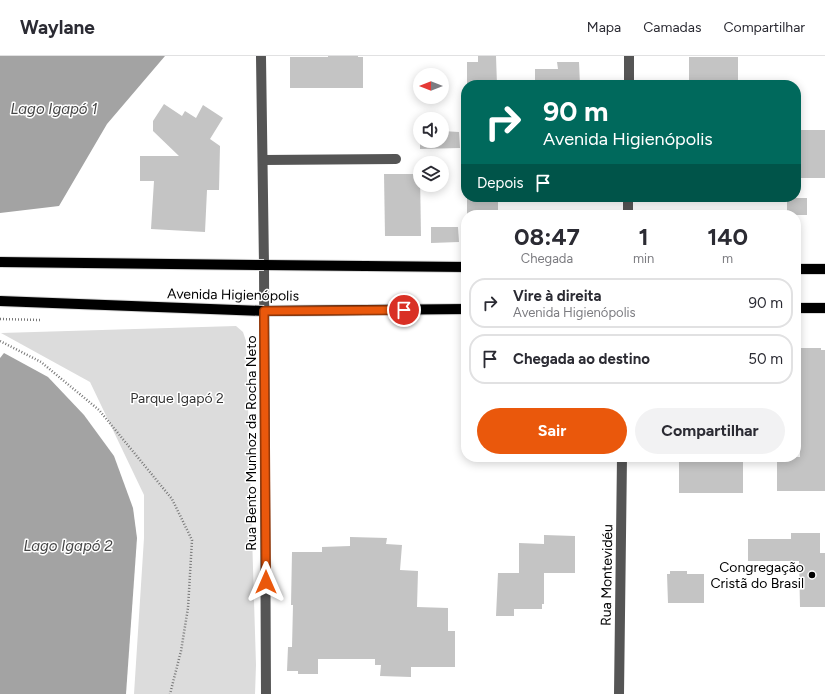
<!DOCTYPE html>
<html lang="pt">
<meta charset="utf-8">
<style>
body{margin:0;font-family:Figtree,sans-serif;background:#f2f2f3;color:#2b2b33;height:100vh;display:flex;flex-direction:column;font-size:15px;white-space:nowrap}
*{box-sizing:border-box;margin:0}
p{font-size:13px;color:#7c7c81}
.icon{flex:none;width:22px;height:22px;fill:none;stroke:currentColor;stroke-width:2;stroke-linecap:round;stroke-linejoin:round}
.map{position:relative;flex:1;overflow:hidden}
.side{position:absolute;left:461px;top:154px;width:340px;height:252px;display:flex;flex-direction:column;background:#fff;border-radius:16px;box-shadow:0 2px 10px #0003}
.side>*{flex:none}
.hud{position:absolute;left:461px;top:24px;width:340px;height:122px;border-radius:16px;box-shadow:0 2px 10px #0003;background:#00695c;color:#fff;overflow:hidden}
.needle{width:26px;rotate:270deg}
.buttons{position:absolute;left:413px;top:12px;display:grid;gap:8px}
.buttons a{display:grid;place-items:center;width:36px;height:36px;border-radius:50%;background:#fff;box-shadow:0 2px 10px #0003;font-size:20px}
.pin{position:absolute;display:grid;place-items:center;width:34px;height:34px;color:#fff;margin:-17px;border:2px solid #fff;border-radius:50%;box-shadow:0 1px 4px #0007}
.me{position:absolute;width:44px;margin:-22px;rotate:0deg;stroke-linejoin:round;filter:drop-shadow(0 0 3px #0008)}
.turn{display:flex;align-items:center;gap:14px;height:84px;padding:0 16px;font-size:18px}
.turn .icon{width:52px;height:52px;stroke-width:2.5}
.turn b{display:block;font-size:28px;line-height:34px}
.then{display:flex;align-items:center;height:38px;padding:0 16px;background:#0003;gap:8px;font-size:15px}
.eta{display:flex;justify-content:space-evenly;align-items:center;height:68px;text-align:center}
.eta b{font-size:24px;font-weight:700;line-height:28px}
.button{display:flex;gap:8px;margin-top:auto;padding:8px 16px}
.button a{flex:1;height:46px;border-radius:24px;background:#ea580c;color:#fff;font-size:16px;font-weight:700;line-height:46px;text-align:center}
.button a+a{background:#f2f2f3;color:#2b2b33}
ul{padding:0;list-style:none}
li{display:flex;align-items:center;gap:12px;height:50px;margin:0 8px 6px;padding:0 8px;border:2px solid #e1e1e2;border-radius:16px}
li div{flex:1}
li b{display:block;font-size:15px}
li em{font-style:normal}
header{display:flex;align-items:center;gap:24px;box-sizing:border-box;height:56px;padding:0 20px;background:#fff;border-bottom:1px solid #e1e1e2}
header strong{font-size:19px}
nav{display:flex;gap:22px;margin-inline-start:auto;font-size:14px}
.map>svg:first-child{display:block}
.green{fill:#dcdcdc}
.water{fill:#a3a3a3}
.building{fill:#c4c4c4}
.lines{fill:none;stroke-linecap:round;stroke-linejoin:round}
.major-casing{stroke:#dbdbdb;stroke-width:12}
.path{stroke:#777;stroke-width:2.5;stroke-dasharray:1 2;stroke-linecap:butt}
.minor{stroke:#555;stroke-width:10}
.major{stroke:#000;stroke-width:10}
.major-bridge-casing{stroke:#dbdbdb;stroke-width:12;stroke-linecap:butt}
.major-bridge{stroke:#000;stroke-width:10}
.route-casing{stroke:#983908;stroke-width:10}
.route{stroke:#ea580c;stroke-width:7}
.poi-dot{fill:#000;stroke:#fff;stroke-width:1.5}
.labels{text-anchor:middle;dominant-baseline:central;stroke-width:3;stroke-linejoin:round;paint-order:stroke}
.street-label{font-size:14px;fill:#000;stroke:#fff}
.park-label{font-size:14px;fill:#333;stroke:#fff}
.poi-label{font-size:14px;fill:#000;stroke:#fff;text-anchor:end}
.water-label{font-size:15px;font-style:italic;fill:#444;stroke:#fff}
</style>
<header>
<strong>Waylane</strong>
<nav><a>Mapa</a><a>Camadas</a><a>Compartilhar</a></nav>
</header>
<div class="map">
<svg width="825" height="638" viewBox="0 0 825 638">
<rect width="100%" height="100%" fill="#fff"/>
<polygon class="green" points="236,270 243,276 246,285 256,609 255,638 134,638 144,482 144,439 90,326 1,277"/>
<g class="water">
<polygon points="0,0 165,0 107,68 59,150 0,157"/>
<polygon points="4,297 48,321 84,359 114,400 133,452 137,482 126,638 0,638 0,302"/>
</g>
<g class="building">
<polygon points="328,0 358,0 358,1 363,1 363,32 290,32 290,1 328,1"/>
<polygon points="478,0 496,0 497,29 467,29 467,6 478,6"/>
<rect x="689" y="1" width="49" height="28"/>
<polygon points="557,6 579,6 580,29 535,29 535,13 558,13"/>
<polygon points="164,48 182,60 185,55 196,62 203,49 223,62 210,83 220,90 219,134 207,134 205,176 151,173 154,125 140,125 140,100 179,100 153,75 153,65"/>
<rect x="796" y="74" width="29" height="48"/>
<polygon points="420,75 420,85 442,85 442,75 459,76 460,92 420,93"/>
<polygon points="384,118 420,118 421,180 385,180"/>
<rect x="467" y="141" width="31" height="18"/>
<rect x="787" y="142" width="20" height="17"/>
<polygon points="431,171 458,171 459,186 431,187"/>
<polygon points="796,292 821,292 821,294 825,294 825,435 777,435 777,401 800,401 800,333 799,326 796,326"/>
<polygon points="679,401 700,401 700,403 743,403 743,437 679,437"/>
<polygon points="791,477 820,477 820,497 825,497 825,551 800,551 799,505 748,505 748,483 791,483"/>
<polygon points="544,479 575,480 575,517 544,517 544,548 542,548 542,553 514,553 514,560 496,560 498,517 519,517 519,487 544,488"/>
<polygon points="350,481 387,482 386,488 402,489 400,514 418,515 417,551 448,552 448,575 455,575 455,611 411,611 411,621 380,620 381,609 375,609 375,603 318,603 318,618 298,618 298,615 287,615 288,591 292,591 293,549 291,549 292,496 322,496 322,491 350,490"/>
<polygon points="670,515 687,515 687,518 704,518 704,547 668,547 667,518 670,518"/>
</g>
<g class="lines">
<defs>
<g id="major">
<polyline points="264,209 466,211"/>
<polyline points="796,213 825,213"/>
<polyline points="796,252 825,252"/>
<polyline points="264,255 466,253"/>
</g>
</defs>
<use href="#major" class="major-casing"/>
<g class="path">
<polyline points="0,263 41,264"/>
<polyline points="0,285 41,306 99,354 172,443 192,484 188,552 181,595 170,638"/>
</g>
<g class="minor">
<polyline points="261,1 264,209 266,638"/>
<polyline points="629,29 629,0"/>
<polyline points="263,104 396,103"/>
<polyline points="628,159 628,141"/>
<polyline points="619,638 622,401"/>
</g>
<use href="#major" class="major"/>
<defs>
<g id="major-bridge">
<polyline points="0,206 264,209"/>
<polyline points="0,245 264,255"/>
</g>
</defs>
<use href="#major-bridge" class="major-bridge-casing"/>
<use href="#major-bridge" class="major-bridge"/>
</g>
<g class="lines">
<defs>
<polyline id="route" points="266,526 264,255 404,254"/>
</defs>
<use href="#route" class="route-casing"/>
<use href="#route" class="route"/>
</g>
<circle class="poi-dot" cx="812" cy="519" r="4"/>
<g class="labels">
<g class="street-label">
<text transform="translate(233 239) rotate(1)">Avenida Higienópolis</text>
<text transform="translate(251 387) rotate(-90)">Rua Bento Munhoz da Rocha Neto</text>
<text transform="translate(607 519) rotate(-89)">Rua Montevidéu</text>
</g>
<g class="park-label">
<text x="177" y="342">Parque Igapó 2</text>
</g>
<g class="poi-label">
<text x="804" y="511">Congregação<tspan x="804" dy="16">Cristã do Brasil</tspan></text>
</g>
<g class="water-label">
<text x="54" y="53">Lago Igapó 1</text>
<text x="68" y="490">Lago Igapó 2</text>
</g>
</g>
</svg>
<div class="buttons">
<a><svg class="needle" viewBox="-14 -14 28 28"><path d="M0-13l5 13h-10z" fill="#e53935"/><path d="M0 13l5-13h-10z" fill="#7c7c81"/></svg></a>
<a><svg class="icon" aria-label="sound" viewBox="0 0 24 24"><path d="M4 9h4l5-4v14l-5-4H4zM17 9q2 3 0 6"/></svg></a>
<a><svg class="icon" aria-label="layers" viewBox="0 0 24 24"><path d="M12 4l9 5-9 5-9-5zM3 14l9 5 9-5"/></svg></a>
</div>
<div class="pin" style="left:404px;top:254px;background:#d93025"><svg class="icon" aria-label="arrive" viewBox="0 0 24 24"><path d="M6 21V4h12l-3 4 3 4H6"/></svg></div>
<svg class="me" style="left:266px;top:526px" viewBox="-20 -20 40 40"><path d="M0-17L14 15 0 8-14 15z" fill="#ea580c" stroke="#fff" stroke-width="4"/></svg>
<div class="hud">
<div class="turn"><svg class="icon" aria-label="right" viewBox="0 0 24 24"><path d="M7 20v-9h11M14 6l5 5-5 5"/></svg><div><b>90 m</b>Avenida Higienópolis</div></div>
<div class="then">Depois<svg class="icon" aria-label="arrive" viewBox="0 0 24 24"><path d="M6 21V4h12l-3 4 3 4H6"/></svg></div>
</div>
<section class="side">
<div class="eta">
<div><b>08:47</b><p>Chegada</p></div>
<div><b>1</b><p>min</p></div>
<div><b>140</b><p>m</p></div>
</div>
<ul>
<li><svg class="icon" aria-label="right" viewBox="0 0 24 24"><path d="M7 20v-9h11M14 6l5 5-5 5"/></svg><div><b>Vire à direita</b><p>Avenida Higienópolis</p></div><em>90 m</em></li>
<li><svg class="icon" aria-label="arrive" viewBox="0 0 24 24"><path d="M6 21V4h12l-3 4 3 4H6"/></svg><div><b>Chegada ao destino</b></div><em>50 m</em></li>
</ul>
<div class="button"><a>Sair</a><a>Compartilhar</a></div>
</section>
</div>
